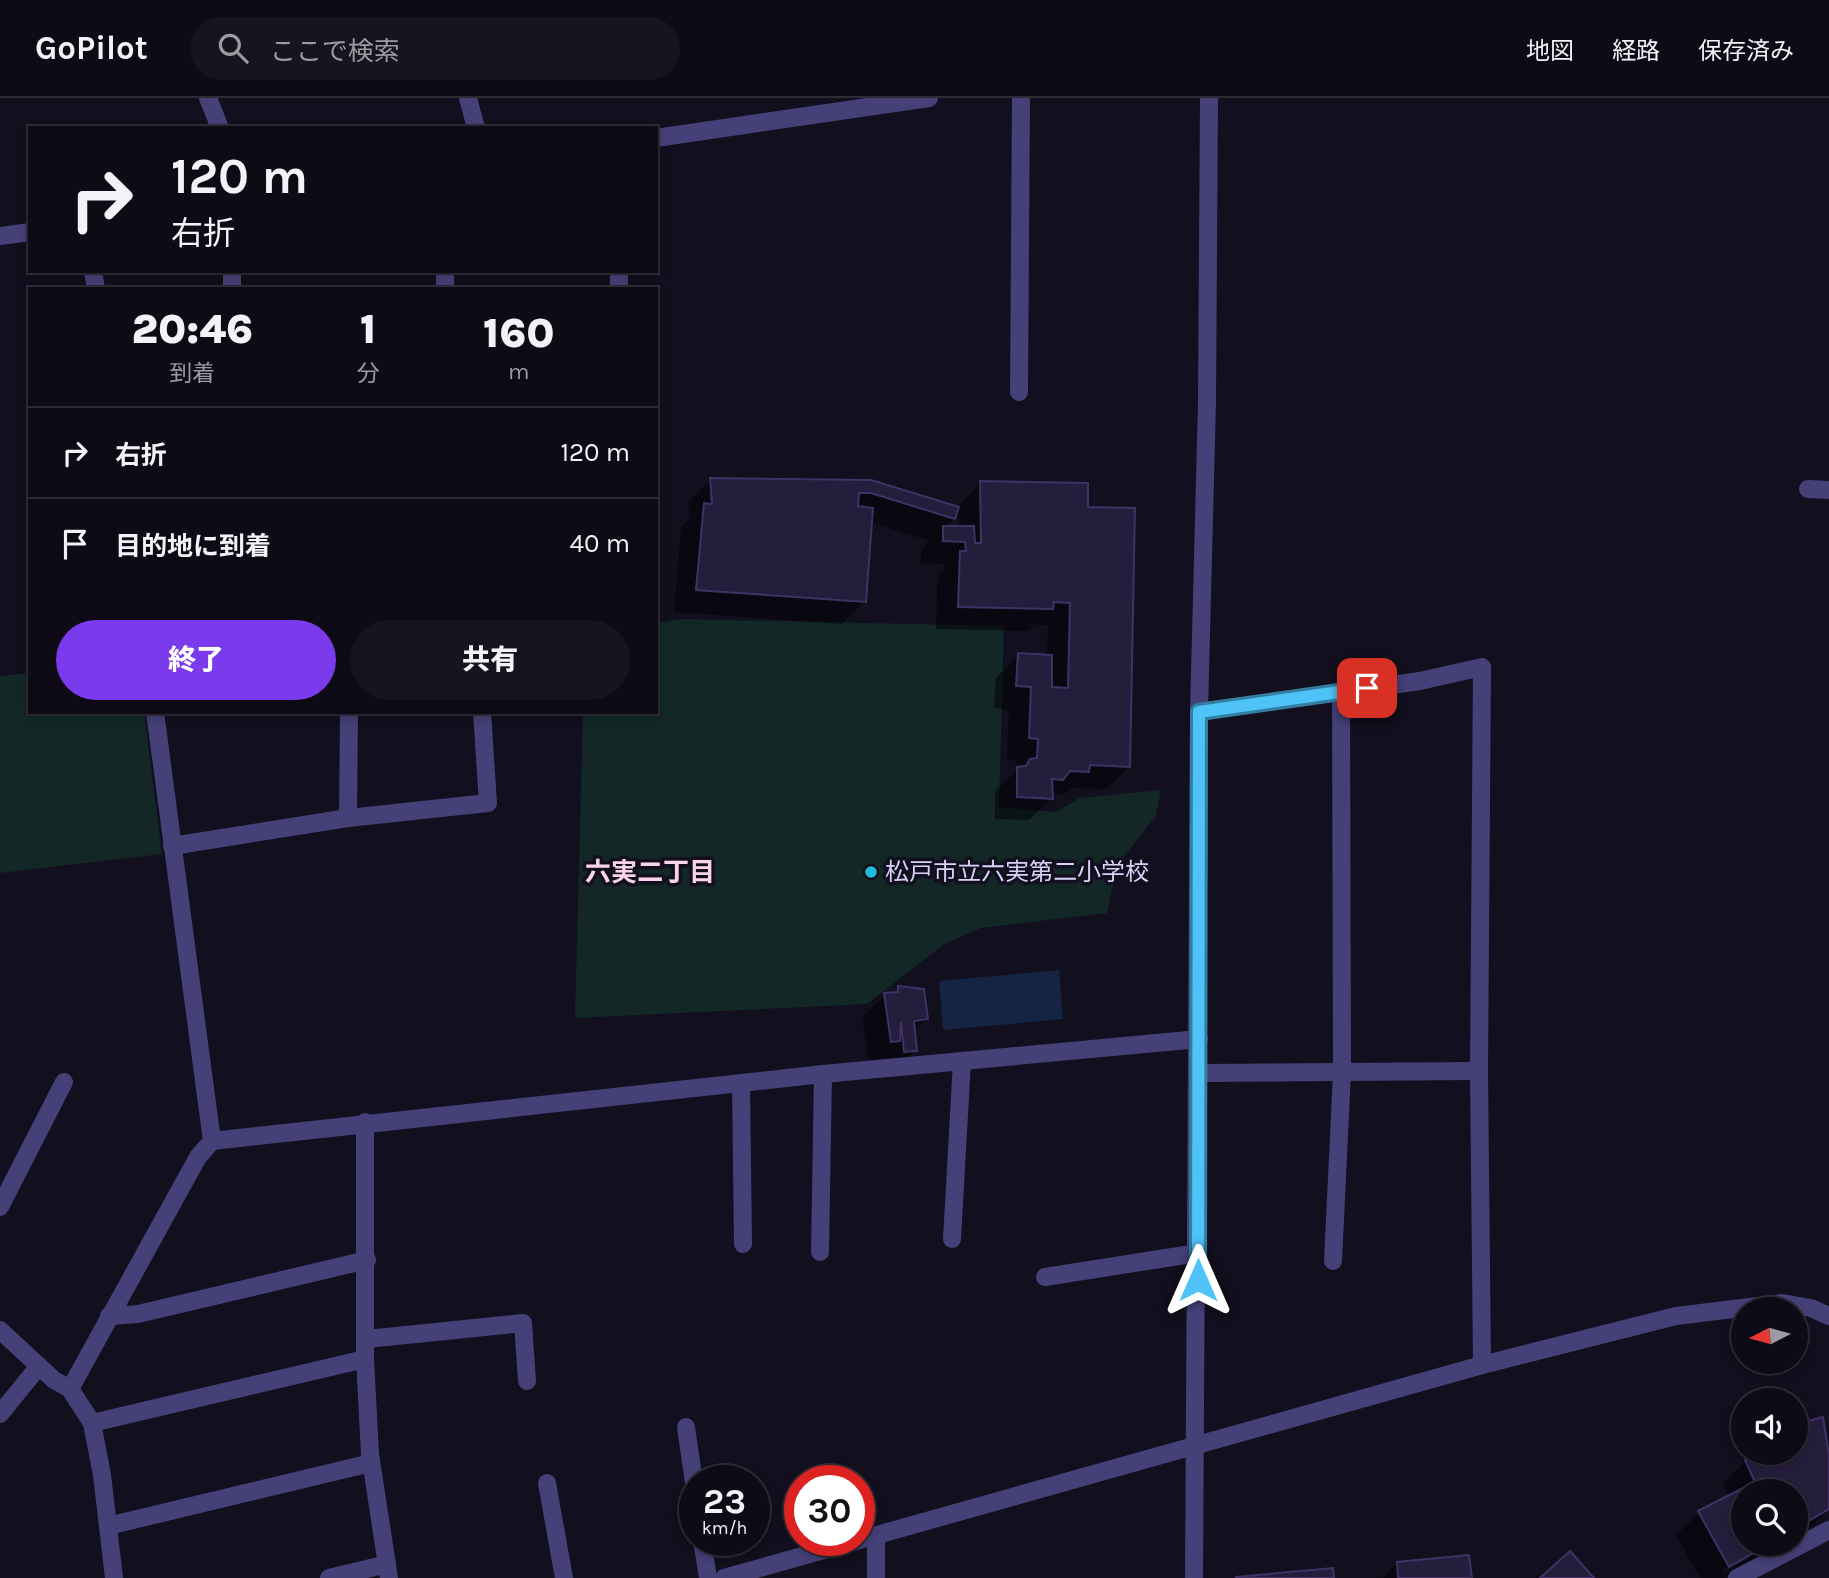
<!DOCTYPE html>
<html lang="ja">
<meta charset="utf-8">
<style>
body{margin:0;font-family:Karla,"Noto Sans JP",sans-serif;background:#17141f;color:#f1f3f6;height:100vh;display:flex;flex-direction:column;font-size:26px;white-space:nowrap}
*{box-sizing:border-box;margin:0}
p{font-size:23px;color:#9b9ba1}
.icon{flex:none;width:38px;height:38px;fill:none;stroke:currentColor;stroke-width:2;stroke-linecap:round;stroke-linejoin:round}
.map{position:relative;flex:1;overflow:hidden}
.panel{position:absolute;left:28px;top:189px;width:630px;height:427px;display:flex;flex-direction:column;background:#0e0b16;border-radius:0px;box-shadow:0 4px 10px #0003,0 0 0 2px #2e2b35}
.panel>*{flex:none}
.hud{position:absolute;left:28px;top:28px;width:630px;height:147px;border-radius:0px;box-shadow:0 4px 10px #0003,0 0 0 2px #2e2b35;background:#0e0b16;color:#f1f3f6;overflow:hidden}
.needle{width:46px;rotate:264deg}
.tools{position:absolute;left:1731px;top:1199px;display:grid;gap:14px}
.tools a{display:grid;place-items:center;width:77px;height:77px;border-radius:50%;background:#0e0b16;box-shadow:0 4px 10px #0003,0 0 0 2px #2e2b35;font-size:35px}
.speed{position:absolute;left:679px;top:1367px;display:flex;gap:14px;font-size:35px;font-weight:700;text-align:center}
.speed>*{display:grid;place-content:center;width:91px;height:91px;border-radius:50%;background:#0e0b16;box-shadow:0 4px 10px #0003,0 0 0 2px #2e2b35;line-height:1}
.speed small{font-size:18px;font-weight:400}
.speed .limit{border:10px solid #d22;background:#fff;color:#111}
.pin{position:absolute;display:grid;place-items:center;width:60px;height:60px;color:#fff;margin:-30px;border-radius:14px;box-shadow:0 4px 10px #0006}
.me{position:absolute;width:77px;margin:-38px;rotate:0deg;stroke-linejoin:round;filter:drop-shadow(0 0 5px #0008)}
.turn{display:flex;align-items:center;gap:24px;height:147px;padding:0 28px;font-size:32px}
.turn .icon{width:91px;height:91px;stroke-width:2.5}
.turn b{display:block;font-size:49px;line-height:60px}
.eta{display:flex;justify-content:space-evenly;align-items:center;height:119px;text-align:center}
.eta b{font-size:42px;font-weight:800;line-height:49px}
.primary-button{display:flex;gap:14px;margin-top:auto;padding:14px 28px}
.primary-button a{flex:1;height:80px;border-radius:42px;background:#7c3aed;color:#fff;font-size:28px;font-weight:800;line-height:80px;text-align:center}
.primary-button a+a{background:#17141f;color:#f1f3f6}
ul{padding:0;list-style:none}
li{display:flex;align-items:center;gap:21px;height:91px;padding:0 28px;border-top:2px solid #2e2b35}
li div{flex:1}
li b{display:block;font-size:26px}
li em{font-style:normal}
header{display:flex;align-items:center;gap:42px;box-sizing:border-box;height:98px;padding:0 35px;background:#0e0b16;border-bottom:2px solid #2e2b35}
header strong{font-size:33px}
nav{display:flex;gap:38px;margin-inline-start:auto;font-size:24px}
.search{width:490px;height:63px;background:#17141f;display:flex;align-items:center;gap:18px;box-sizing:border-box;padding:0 24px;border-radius:38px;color:#9b9ba1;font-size:26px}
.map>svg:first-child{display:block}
.grass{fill:#132727}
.water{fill:#152442}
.shadow{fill:#0007}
.building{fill:#251d3c;stroke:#3f3265;stroke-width:2}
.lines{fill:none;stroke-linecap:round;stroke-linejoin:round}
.lane{stroke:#454077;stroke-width:18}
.street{stroke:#454077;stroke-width:18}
.route-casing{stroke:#337fa1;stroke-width:18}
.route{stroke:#4fc3f7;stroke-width:12}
.poi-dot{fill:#1dbdda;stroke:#120f1e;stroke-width:2.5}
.labels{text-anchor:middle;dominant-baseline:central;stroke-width:7;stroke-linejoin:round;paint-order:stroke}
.poi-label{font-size:24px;fill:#d8d2f9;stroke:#120f1e;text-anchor:start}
.neighbourhood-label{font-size:26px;font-weight:bold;fill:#f9d3ea;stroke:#120f1e}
</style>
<header>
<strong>GoPilot</strong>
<div class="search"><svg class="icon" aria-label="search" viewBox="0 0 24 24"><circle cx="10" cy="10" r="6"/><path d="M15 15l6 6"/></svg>ここで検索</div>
<nav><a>地図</a><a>経路</a><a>保存済み</a></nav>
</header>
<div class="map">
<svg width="1829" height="1480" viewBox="0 0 1829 1480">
<rect width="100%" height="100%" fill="#120f1e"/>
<g class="grass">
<polygon points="684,521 1004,528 999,709 1056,714 1080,700 1161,692 1156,718 1117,767 1107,815 980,830 943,847 867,906 575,920 583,614 656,614 656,525"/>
<polygon points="30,575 30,614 144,614 162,756 0,775 0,578"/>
</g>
<polygon class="water" points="1059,872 1063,921 943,932 939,883"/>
<g class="shadow">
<polygon points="711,382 871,384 954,421 945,429 959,429 958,408 981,385 1086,411 1129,669 1106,691 1071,690 1065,696 1051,696 1052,700 1029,722 995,721 995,694 1015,674 1016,663 1007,662 1009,612 994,610 996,580 1018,557 1047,559 1048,528 1035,526 1028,533 936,531 938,477 944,472 943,466 921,465 921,452 930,443 870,424 864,503 842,526 674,514 681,429 690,421 688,405"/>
<polygon points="899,890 926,921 913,934 915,953 892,975 882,976 881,961 869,966 862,919 885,897 893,896"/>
<polygon points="1821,1321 1829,1369 1829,1411 1812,1428 1796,1438 1796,1432 1813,1422 1813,1418 1796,1428 1796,1393 1743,1393 1743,1446 1766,1446 1721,1472 1723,1475 1773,1446 1783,1446 1724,1480 1700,1480 1676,1437 1699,1415 1729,1399 1723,1386 1746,1363 1796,1354 1796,1328"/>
<polygon points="1397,1465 1470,1480 1383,1480"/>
</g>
<g class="building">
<polygon points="710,380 871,382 959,409 955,421 871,395 859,395 858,408 873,410 866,504 696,492 704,405 712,406"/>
<polygon points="980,383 1088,385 1088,409 1135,410 1130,669 1090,667 1089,674 1070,673 1063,682 1052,681 1053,701 1017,699 1017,669 1026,668 1030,661 1037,660 1038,641 1029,640 1031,589 1016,588 1018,555 1052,557 1052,589 1068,590 1070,505 1054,504 1053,511 958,509 960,453 966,453 965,444 943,443 943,428 974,428 975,445 981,445"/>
<polygon points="898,888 924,891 928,921 914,923 917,953 904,954 901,924 900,943 891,944 884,895 898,894"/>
<polygon points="1823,1319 1829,1357 1829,1411 1796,1430 1796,1393 1743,1393 1743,1446 1769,1446 1729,1469 1698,1413 1755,1384 1745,1362 1754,1354 1796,1354 1796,1326"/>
<polygon points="1570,1453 1594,1480 1540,1480"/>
<polygon points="1469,1457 1472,1480 1398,1480 1397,1464"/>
<polygon points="1333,1470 1334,1480 1236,1480 1236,1479"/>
</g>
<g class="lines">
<g class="lane">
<polyline points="208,0 220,30"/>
<polyline points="232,173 232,191"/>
<polyline points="619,173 619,191"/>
<polyline points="445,191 445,173"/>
<polyline points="1019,294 1021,0"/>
<polyline points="1808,391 1829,392"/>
<polyline points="348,720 488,705 482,614"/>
<polyline points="172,748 348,720 349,614"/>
<polyline points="741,985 743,1146"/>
<polyline points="0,1109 64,984"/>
<polyline points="952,1141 962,963"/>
<polyline points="820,1154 823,976"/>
<polyline points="1333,1163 1342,975"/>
<polyline points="1045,1179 1198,1155"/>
<polyline points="109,1218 138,1216 367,1162"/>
<polyline points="367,1241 523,1225 527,1283"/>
<polyline points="686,1329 695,1392"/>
<polyline points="547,1385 564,1480"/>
<polyline points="108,1428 371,1365"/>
<polyline points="702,1442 708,1480"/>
<polyline points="329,1480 387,1466"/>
</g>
<g class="street">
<polyline points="468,0 476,30"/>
<polyline points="656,40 929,0"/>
<polyline points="0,138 30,134"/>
<polyline points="93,173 96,191"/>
<polyline points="1341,594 1342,975"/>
<polyline points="155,614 212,1043 823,976 1199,941"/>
<polyline points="1199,614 1420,583 1482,569 1479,973 1482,1267"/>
<polyline points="1198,975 1479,973"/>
<polyline points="0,1232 54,1282 70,1291 92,1325 102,1377 114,1480"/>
<polyline points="365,1261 370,1356 389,1480"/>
<polyline points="70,1291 198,1059 212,1043"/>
<polyline points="0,1316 39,1268"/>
<polyline points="92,1325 365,1261 365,1024"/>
<polyline points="724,1480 1482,1267 1676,1218 1782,1205 1811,1210 1829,1218"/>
<polyline points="876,1480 876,1438"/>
<polyline points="1194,1480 1199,614 1207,304 1209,0"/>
<polyline points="1737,1480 1829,1432"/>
</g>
</g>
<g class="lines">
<defs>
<polyline id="route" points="1198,1182 1199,614 1367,590"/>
</defs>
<use href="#route" class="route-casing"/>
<use href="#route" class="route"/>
</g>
<circle class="poi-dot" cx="871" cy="774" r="7"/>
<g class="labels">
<g class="poi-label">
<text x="885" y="774">松戸市立六実第二小学校</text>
</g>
<g class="neighbourhood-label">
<text x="650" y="774">六実二丁目</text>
</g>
</g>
</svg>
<div class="tools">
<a><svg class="needle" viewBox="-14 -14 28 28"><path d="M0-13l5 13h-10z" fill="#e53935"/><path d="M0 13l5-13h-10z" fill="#9b9ba1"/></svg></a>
<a><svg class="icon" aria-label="sound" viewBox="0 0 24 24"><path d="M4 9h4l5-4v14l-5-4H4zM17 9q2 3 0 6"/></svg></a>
<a><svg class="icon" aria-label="search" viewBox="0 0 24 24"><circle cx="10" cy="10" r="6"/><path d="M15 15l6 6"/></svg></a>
</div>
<div class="speed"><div>23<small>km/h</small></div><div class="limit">30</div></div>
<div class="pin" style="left:1367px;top:590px;background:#d93025"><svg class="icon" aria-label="arrive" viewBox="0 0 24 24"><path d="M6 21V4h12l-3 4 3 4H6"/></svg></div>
<svg class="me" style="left:1198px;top:1182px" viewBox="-20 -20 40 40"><path d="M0-17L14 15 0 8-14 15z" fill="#4fc3f7" stroke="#fff" stroke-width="4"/></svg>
<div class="hud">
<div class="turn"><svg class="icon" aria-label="right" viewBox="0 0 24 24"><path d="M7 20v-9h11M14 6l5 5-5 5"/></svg><div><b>120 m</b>右折</div></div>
</div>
<section class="panel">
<div class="eta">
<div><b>20:46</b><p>到着</p></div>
<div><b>1</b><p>分</p></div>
<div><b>160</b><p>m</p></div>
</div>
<ul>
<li><svg class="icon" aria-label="right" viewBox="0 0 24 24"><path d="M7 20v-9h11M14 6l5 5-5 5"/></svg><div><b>右折</b></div><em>120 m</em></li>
<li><svg class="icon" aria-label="arrive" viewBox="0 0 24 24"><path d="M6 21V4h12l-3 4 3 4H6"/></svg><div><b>目的地に到着</b></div><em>40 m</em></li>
</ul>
<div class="primary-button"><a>終了</a><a>共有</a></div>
</section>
</div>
